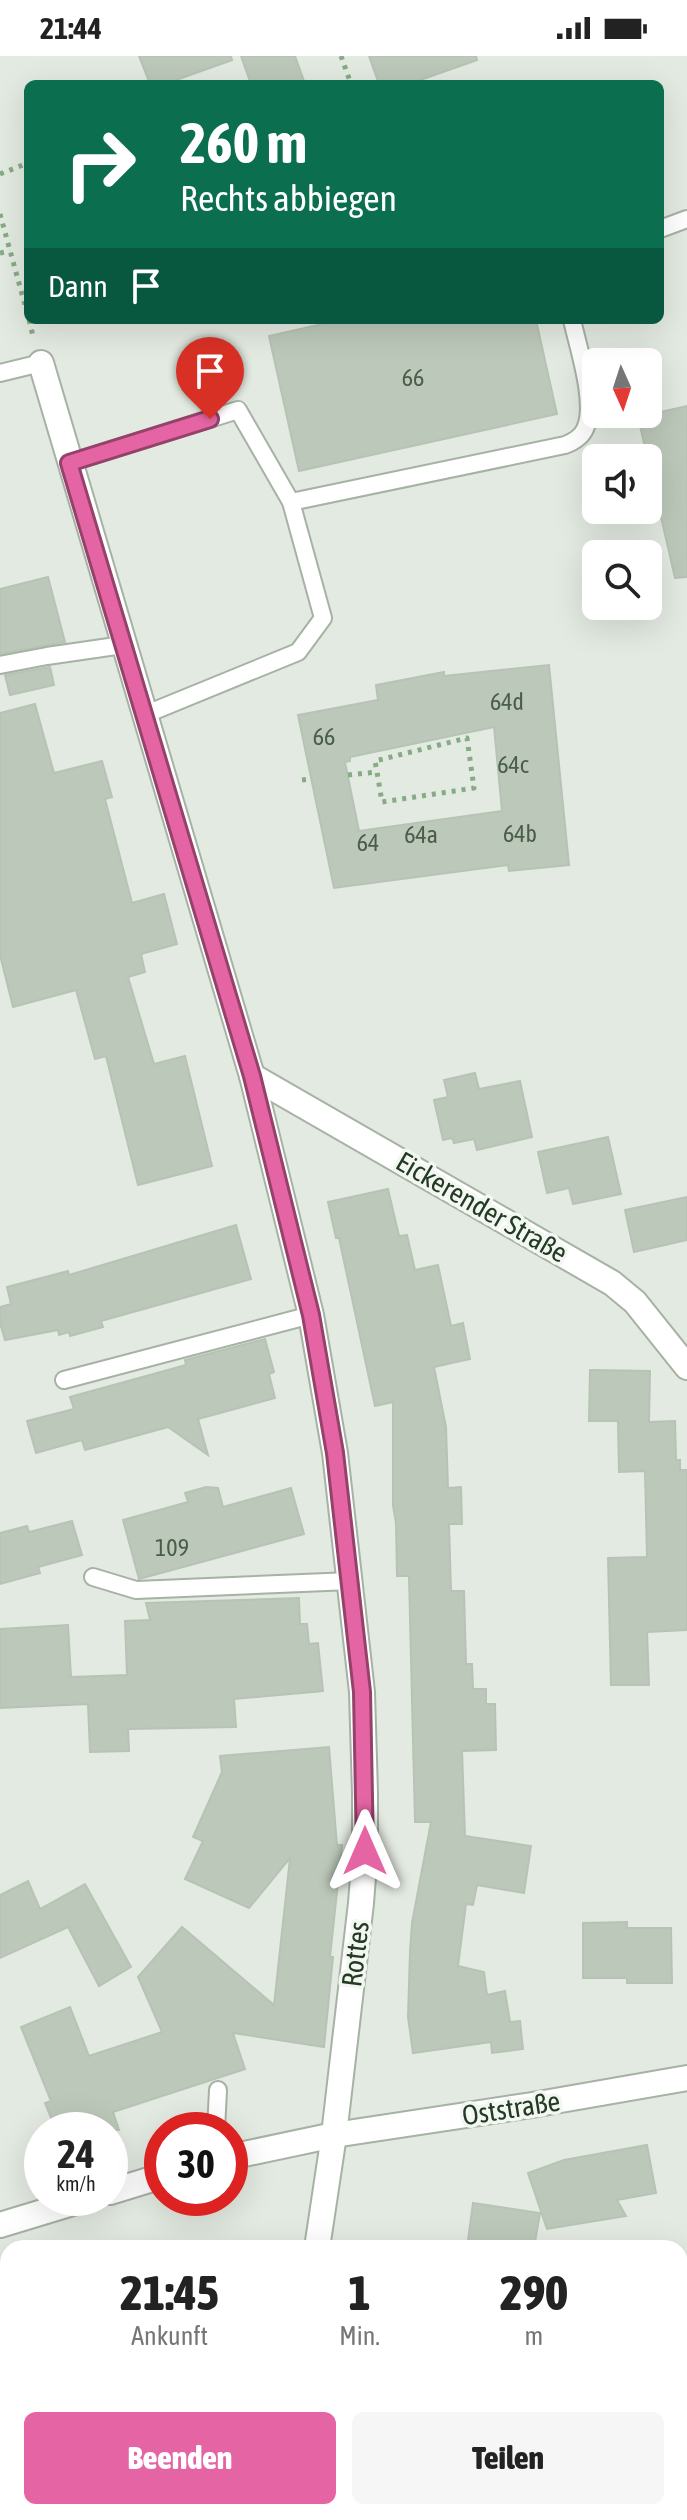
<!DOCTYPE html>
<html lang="de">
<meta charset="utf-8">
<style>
body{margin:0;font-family:"Asap Condensed",sans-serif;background:#f6f6f6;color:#222;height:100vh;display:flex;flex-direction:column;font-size:30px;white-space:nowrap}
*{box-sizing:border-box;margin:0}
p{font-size:26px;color:#767676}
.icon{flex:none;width:44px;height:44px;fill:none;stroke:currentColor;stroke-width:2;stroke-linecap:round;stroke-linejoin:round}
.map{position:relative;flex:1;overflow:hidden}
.sheet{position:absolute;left:0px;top:2184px;width:688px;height:280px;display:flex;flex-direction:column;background:#fff;border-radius:24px 24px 0 0;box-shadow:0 8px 32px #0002}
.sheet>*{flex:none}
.banner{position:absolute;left:24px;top:24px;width:640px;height:244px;border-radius:12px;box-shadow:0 8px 32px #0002;background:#0b6e4f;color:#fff;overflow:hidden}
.needle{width:52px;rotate:177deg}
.tools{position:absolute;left:582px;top:292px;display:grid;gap:16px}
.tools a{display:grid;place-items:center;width:80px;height:80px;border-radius:12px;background:#fff;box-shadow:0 8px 32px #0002;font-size:40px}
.speed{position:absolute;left:24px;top:2056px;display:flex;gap:16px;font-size:40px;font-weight:700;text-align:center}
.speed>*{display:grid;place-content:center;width:104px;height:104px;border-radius:50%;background:#fff;box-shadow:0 8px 32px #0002;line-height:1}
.speed small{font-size:20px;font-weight:400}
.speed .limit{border:12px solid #d22;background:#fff;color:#111}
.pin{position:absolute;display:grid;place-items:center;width:68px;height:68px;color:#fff;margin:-82px -34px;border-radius:50% 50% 50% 0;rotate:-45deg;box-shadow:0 0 8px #0007}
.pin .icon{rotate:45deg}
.me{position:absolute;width:88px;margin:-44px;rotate:0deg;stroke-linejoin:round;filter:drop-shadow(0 0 6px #0008)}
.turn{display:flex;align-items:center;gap:28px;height:168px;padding:0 24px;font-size:36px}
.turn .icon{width:104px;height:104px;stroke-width:2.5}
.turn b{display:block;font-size:56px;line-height:68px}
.then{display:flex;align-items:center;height:76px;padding:0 24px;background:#0003;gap:16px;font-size:30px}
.eta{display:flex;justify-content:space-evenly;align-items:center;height:136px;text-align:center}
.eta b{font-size:48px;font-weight:800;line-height:56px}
.primary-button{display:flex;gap:16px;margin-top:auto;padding:16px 24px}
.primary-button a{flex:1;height:92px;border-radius:12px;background:#e565a4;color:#fff;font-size:32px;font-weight:800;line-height:92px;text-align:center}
.primary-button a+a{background:#f6f6f6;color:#222}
.status{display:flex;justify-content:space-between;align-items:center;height:56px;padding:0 40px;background:#fff;direction:ltr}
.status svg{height:22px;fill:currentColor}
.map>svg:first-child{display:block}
.grass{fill:url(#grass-tufts)}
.building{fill:#bcc8ba;stroke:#b7c3b5;stroke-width:2;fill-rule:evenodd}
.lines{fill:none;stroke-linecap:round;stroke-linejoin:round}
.service-casing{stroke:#a6b2a4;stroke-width:20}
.minor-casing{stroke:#a6b2a4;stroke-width:28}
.tertiary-casing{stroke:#a6b2a4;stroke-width:28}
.path{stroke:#87ab85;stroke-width:5;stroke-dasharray:4 6;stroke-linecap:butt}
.service{stroke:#fff;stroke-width:16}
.minor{stroke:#fff;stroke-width:24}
.tertiary{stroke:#fff;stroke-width:24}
.route-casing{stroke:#95426b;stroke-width:20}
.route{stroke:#e565a4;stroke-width:14}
.labels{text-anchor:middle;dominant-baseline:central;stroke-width:7;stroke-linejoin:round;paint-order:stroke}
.number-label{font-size:24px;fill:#495e49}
.street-label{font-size:28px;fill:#233a23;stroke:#f3f7f2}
</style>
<div class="status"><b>21:44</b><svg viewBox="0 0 49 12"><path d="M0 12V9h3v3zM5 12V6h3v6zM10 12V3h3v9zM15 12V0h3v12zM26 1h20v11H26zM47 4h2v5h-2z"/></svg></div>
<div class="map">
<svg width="687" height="2464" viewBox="0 0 687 2464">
<defs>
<pattern id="grass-tufts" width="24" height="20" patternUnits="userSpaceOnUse" patternTransform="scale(2)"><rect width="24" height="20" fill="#cadabc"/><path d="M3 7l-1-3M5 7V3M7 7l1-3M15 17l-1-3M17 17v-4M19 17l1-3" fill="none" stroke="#adbca1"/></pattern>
</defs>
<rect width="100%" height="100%" fill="#e3eae1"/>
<polygon class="grass" points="550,2456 672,2456 675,2464 549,2464"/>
<g class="building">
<polygon points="139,0 231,0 232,4 165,28 150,28"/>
<polygon points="241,0 295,0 305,28 251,28"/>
<polygon points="369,0 476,0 477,4 409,28 379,28"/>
<polygon points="340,264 536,264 557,358 299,415 269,280"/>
<polygon points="687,350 687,521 675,522 638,361"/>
<polygon points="48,521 65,586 0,598 0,533"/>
<path d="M 549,609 L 569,809 L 509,815 L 508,809 L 334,832 L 298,659 L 378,644 L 376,629 L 444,616 L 444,620 ZM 494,671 L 502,755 L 359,775 L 345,706 L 350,705 L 350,701 Z"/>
<polygon points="50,611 54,629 10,639 5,619"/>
<polygon points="35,648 54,717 102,705 112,741 105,743 132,847 164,838 177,888 141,898 145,916 128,921 154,1008 185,1000 212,1110 138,1129 106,1000 95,1003 76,934 13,951 0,899 0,657"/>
<polygon points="475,1017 479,1033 520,1025 532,1081 477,1094 474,1083 454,1087 452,1082 443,1084 434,1044 448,1041 444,1024"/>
<polygon points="608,1081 621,1138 573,1148 569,1132 547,1137 538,1096"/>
<polygon points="388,1133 399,1180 407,1179 415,1214 438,1209 451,1270 463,1267 470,1303 434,1311 446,1371 448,1432 461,1431 462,1468 449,1468 451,1535 464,1535 466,1608 472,1608 473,1633 486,1633 486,1648 495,1648 496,1694 462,1695 465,1780 531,1790 524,1837 477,1829 473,1849 466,1848 458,1910 484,1916 487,1939 505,1935 510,1966 520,1965 523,1993 492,1997 491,1986 413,1997 408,1961 410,1896 412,1867 431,1766 415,1766 409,1520 397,1520 396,1467 393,1450 393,1346 375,1350 339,1182 336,1182 328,1146"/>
<polygon points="687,1141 687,1184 634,1196 625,1154"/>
<polygon points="236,1169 251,1223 101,1265 103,1271 70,1280 69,1276 59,1279 58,1274 5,1284 0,1267 0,1251 11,1248 7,1231 68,1215 69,1219"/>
<polygon points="265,1283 274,1316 269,1318 275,1342 198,1363 208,1399 168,1371 85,1394 82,1384 36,1397 27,1365 74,1353 70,1341 186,1309 185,1304"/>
<polygon points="590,1314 650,1315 649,1366 675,1365 676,1404 680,1404 680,1414 687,1414 687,1574 647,1576 649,1629 611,1629 608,1502 647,1501 645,1415 619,1416 618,1365 589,1365"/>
<polygon points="206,1431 218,1432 223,1451 291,1432 304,1478 139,1523 123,1464 188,1446 185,1437"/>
<polygon points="72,1465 82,1499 38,1511 40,1517 0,1528 0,1477 27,1470 29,1476"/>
<polygon points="299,1542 300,1568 307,1568 309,1588 318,1587 323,1635 234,1643 236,1671 128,1673 129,1695 90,1696 88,1648 0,1652 0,1573 68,1569 71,1621 127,1619 125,1565 150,1564 146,1547"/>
<polygon points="329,1691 337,1789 342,1789 330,1901 333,1901 324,1991 233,1977 245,2013 113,2056 119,2074 56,2074 45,2047 51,2045 21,1971 70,1951 89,2000 162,1976 138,1921 182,1871 274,1949 290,1802 249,1852 185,1823 203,1785 193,1781 222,1716 220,1700"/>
<polygon points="28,1825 40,1853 85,1828 131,1911 99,1930 68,1871 0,1902 0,1839"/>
<polygon points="627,1866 627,1872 671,1872 672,1927 627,1927 627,1922 583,1922 583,1867"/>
<polygon points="647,2089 656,2137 617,2144 626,2160 547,2173 528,2117 564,2104"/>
<polygon points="473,2147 540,2157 534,2192 467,2192"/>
</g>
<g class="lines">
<defs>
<g id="service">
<polyline points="660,173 687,163"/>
<polyline points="0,317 41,307"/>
<polyline points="69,407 238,354 291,446 323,562 298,596 144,659"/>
<path d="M 291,446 L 565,389 C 573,386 581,382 585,373 C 597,348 578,291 572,264"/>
<polyline points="0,609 47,600 123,589"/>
<polyline points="64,1324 311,1259"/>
<polyline points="93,1521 136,1534 351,1525"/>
<polyline points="216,2074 218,2034"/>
</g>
<g id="minor">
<polyline points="41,307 252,1020 311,1259 335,1397 362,1636 365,1737 365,1795 361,1847 334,2079"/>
<polyline points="252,1020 612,1227 635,1246 687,1311"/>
</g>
<g id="tertiary">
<polyline points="230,2101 334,2079 532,2049 687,2022"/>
<polyline points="110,2136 162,2120"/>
<polyline points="0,2169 89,2142"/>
<polyline points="317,2192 334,2079"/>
<polyline points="276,2464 277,2456"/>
</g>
</defs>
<use href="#service" class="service-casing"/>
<use href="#minor" class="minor-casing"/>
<use href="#tertiary" class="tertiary-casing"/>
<g class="path">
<polyline points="341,0 351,28"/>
<polyline points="0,118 28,107"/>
<polyline points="0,158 28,260"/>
<polyline points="0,197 10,195"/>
<polyline points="29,264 33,280"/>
<polyline points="348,719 377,716 382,746 474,732 467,682 375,705 377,716"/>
<polyline points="302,724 312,723"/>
</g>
<use href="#service" class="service"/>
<use href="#minor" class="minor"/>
<use href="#tertiary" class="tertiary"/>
</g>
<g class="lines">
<defs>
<polyline id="route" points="210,363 69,407 252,1020 311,1259 335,1397 362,1636 365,1795"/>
</defs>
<use href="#route" class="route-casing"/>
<use href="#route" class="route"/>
</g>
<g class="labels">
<g class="number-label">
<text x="413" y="321">66</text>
<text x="507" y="645">64d</text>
<text x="324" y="680">66</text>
<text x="513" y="708">64c</text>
<text x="520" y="777">64b</text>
<text x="421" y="778">64a</text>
<text x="368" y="786">64</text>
<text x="172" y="1491">109</text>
</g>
<g class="street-label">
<text transform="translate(482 1151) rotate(30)">Eickerender Straße</text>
<text transform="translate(355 1898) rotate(-83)">Rottes</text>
<text transform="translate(511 2052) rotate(-9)">Oststraße</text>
</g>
</g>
</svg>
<div class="tools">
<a><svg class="needle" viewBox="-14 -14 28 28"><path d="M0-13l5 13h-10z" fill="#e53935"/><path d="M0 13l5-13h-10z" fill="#767676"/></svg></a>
<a><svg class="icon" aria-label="sound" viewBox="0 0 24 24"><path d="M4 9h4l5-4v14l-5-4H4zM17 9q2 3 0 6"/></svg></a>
<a><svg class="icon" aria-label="search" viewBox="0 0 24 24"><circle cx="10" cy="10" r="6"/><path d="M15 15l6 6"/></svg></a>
</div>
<div class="speed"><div>24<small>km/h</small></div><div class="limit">30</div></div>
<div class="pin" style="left:210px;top:363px;background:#d93025"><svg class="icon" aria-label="arrive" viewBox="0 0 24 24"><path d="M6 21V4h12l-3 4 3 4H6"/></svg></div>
<svg class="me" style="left:365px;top:1795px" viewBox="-20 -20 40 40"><path d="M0-17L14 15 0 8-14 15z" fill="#e565a4" stroke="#fff" stroke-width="4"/></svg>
<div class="banner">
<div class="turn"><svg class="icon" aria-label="right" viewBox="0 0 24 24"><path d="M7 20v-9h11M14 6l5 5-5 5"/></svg><div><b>260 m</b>Rechts abbiegen</div></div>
<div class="then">Dann<svg class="icon" aria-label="arrive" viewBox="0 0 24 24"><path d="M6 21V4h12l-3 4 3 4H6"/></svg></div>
</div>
<section class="sheet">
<div class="eta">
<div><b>21:45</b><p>Ankunft</p></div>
<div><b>1</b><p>Min.</p></div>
<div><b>290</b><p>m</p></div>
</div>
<div class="primary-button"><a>Beenden</a><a>Teilen</a></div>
</section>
</div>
